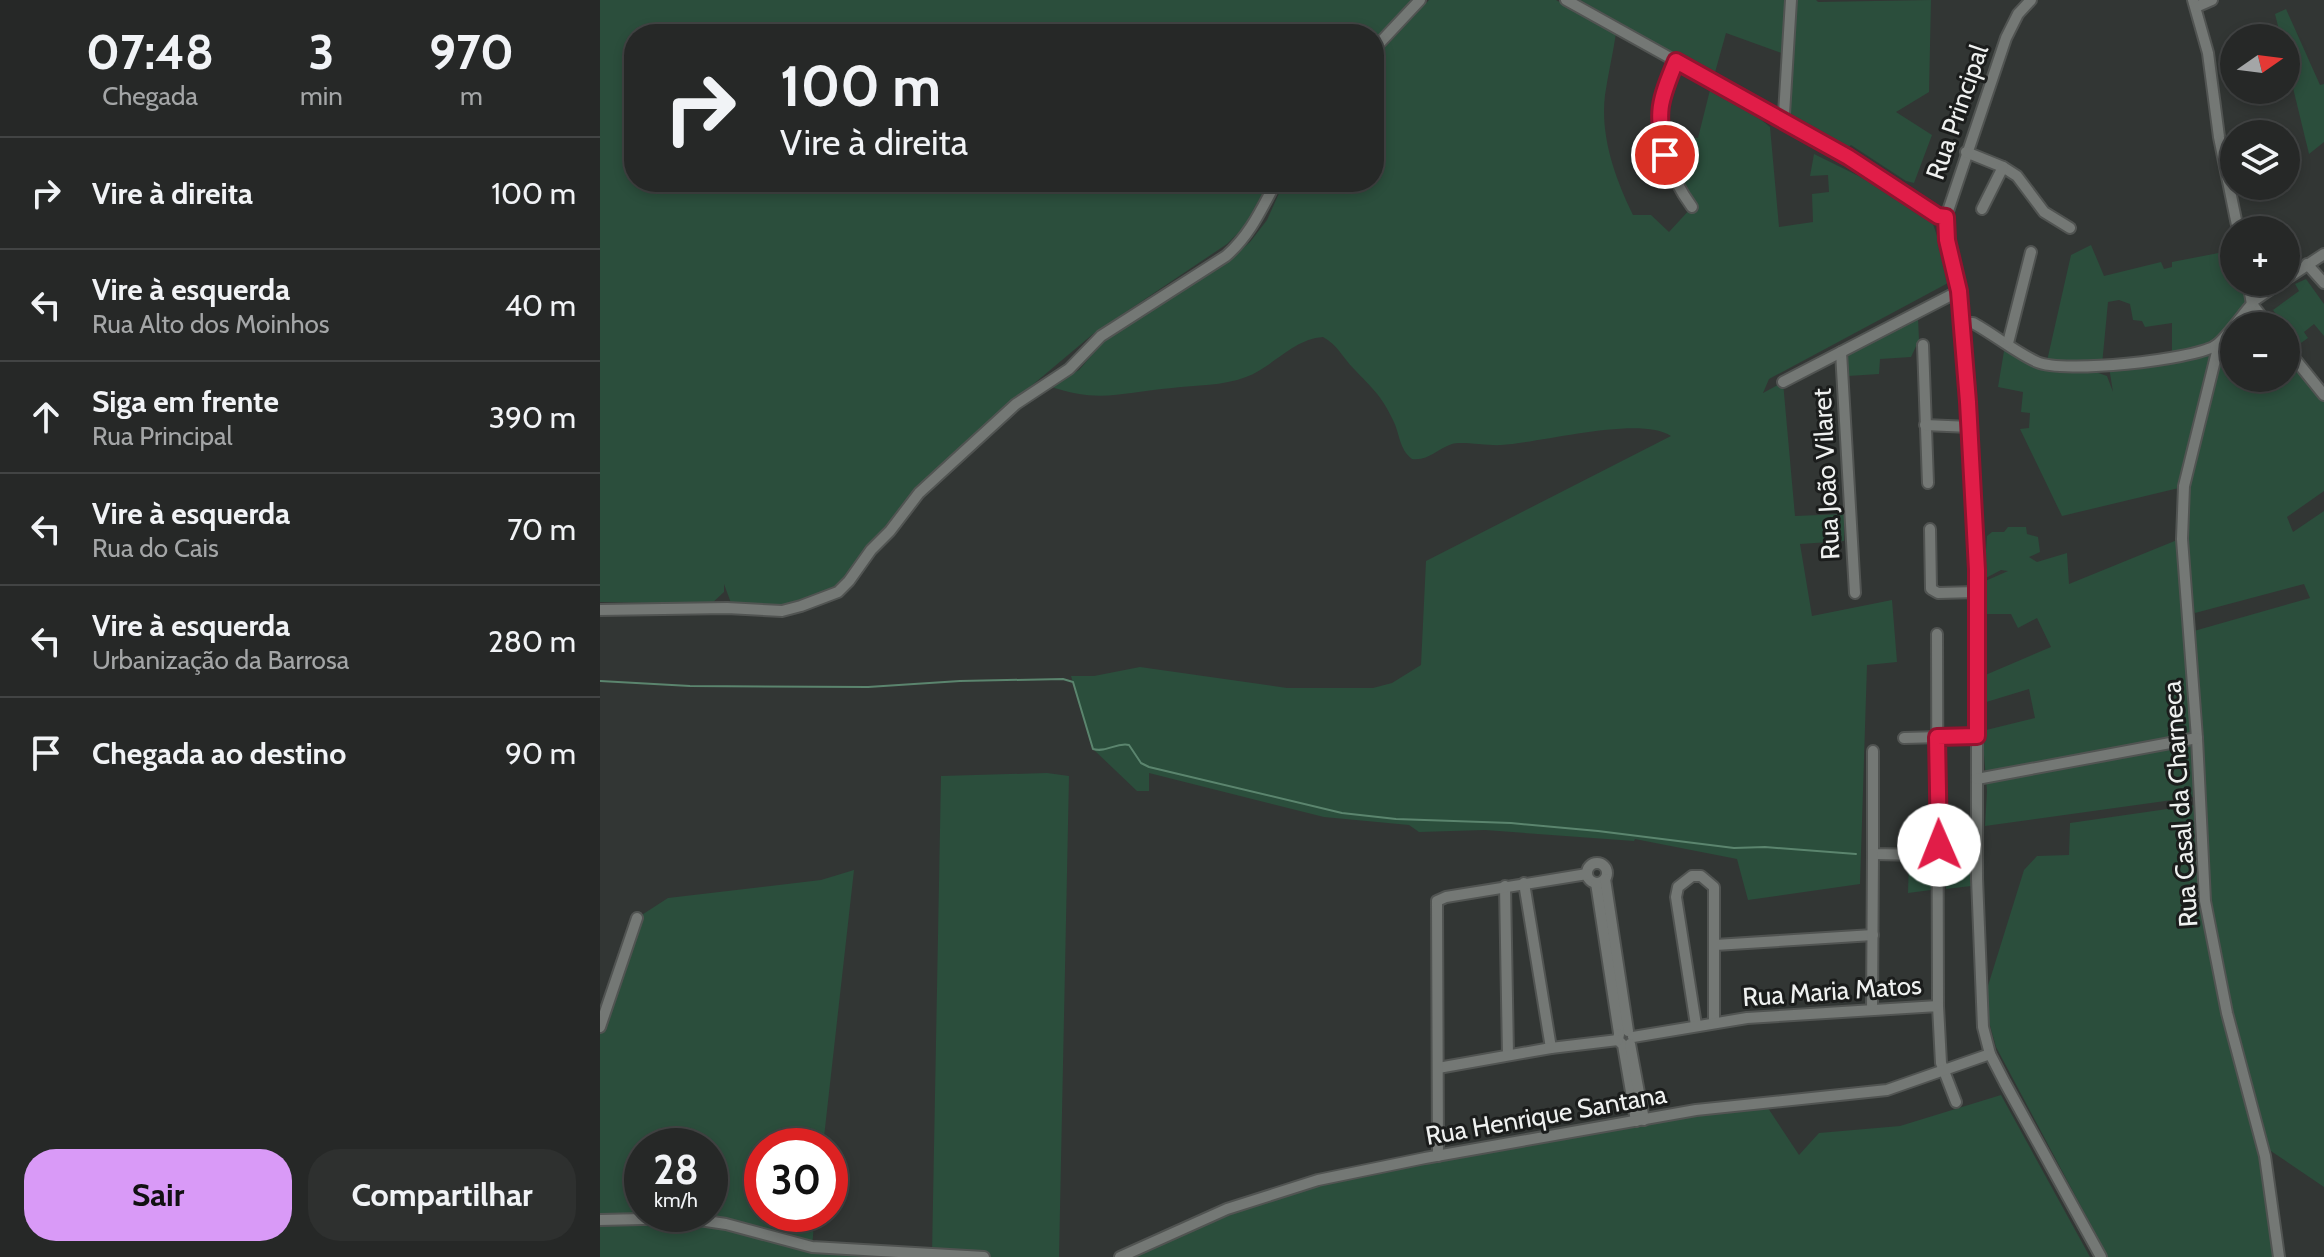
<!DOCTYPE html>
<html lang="pt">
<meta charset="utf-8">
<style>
body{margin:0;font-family:Cabin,sans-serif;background:#2e302f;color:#f1f3f6;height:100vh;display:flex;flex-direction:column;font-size:30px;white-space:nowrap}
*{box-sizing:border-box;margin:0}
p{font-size:26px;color:#a4a6a7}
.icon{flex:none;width:44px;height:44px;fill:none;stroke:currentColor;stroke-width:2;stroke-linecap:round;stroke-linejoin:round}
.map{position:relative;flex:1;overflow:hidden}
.details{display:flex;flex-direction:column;background:#262827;width:600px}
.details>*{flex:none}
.guide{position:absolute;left:24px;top:24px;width:760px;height:168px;border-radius:32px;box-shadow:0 4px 12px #0003,0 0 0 2px #424444;background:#262827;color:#f1f3f6;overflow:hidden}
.needle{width:52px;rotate:76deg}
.tools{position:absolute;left:1620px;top:24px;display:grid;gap:16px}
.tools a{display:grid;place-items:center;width:80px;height:80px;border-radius:50%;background:#262827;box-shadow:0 4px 12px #0003,0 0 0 2px #424444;font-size:40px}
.speed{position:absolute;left:24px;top:1128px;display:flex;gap:16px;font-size:40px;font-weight:700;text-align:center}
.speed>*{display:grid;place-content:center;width:104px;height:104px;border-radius:50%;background:#262827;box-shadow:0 4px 12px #0003,0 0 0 2px #424444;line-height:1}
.speed small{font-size:20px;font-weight:400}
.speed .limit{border:12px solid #d22;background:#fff;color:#111}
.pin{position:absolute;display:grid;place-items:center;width:68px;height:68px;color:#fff;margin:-34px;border:4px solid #fff;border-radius:50%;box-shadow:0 2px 8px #0007}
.me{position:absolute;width:88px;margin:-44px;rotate:359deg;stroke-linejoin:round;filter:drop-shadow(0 0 6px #0008)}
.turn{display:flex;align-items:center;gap:28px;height:168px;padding:0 24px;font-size:36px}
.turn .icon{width:104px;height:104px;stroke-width:2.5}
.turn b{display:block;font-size:56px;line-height:68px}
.eta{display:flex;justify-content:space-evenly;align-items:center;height:136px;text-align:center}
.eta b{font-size:48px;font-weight:800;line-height:56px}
.action{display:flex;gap:16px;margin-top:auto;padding:16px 24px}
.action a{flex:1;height:92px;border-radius:32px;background:#d99af7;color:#111;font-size:32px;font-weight:800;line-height:92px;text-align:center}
.action a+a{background:#2e302f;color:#f1f3f6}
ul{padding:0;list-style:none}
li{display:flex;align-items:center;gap:24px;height:112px;padding:0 24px;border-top:2px solid #424444}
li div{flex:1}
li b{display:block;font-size:30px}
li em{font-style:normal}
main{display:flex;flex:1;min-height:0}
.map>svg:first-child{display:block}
.green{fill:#2b4e3c;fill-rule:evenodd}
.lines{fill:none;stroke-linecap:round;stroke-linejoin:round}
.stream{stroke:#5b856e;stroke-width:2}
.minor-casing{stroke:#515452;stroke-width:14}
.minor{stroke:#747875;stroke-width:10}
.route-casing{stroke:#92132f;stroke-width:20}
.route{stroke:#e11d48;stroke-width:14}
.labels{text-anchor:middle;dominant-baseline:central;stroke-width:6;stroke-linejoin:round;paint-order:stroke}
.street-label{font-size:26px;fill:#eff1f0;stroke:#1b1d1c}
</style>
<main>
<section class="details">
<div class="eta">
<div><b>07:48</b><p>Chegada</p></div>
<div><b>3</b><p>min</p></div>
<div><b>970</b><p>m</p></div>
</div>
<ul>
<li><svg class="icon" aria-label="right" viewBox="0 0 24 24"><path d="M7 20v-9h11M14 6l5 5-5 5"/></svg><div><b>Vire à direita</b></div><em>100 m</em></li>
<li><svg class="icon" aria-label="left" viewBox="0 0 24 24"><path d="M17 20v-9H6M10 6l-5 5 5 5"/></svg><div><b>Vire à esquerda</b><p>Rua Alto dos Moinhos</p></div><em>40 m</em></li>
<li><svg class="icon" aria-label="ahead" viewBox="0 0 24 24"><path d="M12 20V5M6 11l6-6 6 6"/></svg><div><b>Siga em frente</b><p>Rua Principal</p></div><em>390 m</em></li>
<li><svg class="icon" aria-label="left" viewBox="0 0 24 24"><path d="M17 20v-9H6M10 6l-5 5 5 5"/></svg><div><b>Vire à esquerda</b><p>Rua do Cais</p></div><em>70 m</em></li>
<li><svg class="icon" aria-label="left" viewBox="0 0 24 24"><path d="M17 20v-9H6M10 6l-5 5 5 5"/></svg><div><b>Vire à esquerda</b><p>Urbanização da Barrosa</p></div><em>280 m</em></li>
<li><svg class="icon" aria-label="arrive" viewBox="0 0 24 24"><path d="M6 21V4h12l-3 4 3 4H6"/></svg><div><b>Chegada ao destino</b></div><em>90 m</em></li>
</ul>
<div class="action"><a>Sair</a><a>Compartilhar</a></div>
</section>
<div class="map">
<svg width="1724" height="1257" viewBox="0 0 1724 1257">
<rect width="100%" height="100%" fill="#323634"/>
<g class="green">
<path d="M 0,0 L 811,0 L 774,41 L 774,34 L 34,34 L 34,182 L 669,182 L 643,228 L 627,244 L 493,334 L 430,387 L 304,503 L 236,587 C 204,606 167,610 131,603 L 124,584 L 124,592 L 111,604 L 0,602 Z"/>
<path d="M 829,0 L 956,0 L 1016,33 C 1013,54 1008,74 1005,95 C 1000,136 1015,178 1033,215 L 1051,215 L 1069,232 L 1092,207 L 1080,191 L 1061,134 L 1098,138 L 1111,86 L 1147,108 L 1170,127 L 1179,227 L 1213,222 L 1212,194 L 1229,192 L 1228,175 L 1210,176 L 1214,154 L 1279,186 L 1333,224 L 1350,274 L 1348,283 L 1169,379 L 1163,393 L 1183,382 L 1195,516 L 1244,514 L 1244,541 L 1200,544 L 1212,616 L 1292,600 L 1297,662 L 1267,665 L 1260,884 L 1148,900 L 1137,859 L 1035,839 L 1034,841 L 885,830 L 819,832 L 809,825 L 724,817 L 549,773 L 549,791 L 537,791 L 493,749 L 471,676 L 494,676 L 540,667 L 687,688 L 773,688 L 792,683 L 821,665 L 826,561 L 1071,436 C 1040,415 940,443 901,445 C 888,446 861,441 852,444 C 837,449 829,461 812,459 C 799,449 800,434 793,420 C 782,396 771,387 754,369 C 742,357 738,345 723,337 C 693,339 673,367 646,377 C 623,386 596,385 572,388 C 523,392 499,404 449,386 L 479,370 L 509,335 L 623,266 L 650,242 L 667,220 L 684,182 L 774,182 L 774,59 Z"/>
<path d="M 980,0 L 1216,0 L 1218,2 L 1331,0 L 1329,92 L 1296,112 L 1332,135 L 1314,183 L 1306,181 L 1251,145 L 1245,150 C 1229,142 1201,133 1191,117 C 1183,106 1187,70 1187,55 L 1126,33 L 1114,76 Z"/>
<polygon points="1686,9 1720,85 1724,84 1724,142 1709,154 1686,59 1686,38 1681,38 1675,14"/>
<polygon points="1491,245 1504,276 1561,262 1564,269 1572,267 1572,262 1634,250 1634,282 1648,282 1652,302 1669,326 1634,326 1634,378 1686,378 1686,348 1724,395 1724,491 1687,517 1693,532 1724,511 1724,1187 1662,1145 1673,1257 1508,1257 1396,1047 1389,1022 1387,989 1424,870 1437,856 1469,855 1470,823 1602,804 1594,631 1710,598 1704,584 1595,613 1588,591 1587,674 1594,797 1385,826 1387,791 1382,731 1435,718 1429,689 1383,703 1383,676 1451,647 1437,618 1418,628 1411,614 1382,614 1383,582 1408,571 1401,570 1384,579 1387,536 1392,532 1404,532 1408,527 1426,527 1427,534 1438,537 1440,552 1429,557 1437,562 1467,553 1469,584 1582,538 1583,487 1462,516 1420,429 1429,428 1430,413 1421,412 1423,392 1398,387 1405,345 1436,364 1487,369 1507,376 1513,392 1509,367 1572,356 1572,323 1545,327 1542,321 1533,320 1530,304 1519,300 1508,302 1502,365 1447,361 1471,255"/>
<polygon points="1706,279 1724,304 1724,336 1714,324 1704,332 1708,338 1698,345 1673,310 1699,291 1695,284"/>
<polygon points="1318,318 1319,340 1311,357 1280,359 1279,374 1248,376 1247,356"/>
<path d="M 447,773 L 469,776 L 459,1257 L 0,1257 L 0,1027 L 37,918 L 68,898 L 221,880 L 254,870 L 223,1146 L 162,1146 L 162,1214 L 215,1214 L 212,1247 L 332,1254 L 341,776 ZM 42,1146 L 110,1146 L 110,1214 L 42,1214 Z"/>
<polygon points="1309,860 1331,861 1331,890 1308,893"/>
<polygon points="1346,862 1370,863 1371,886 1346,889"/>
<polygon points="1401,1095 1490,1257 520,1257 544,1245 608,1224 718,1180 1164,1102 1199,1155 1219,1133 1300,1126"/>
</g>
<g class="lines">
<path class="stream" d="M 0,681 L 90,686 L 268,687 L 360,681 L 463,679 L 473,682 L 493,749 C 507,753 516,742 529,745 L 541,763 L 549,767 L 742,813 L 796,819 L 911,823 L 998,831 L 1134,848 L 1165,847 L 1256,854"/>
<defs>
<g id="minor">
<polyline points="966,0 1248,157 1338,216 1346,217"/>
<path d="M 1431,0 L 1418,14 L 1406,38 L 1346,217 C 1344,252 1358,288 1363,323 L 1377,570 L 1377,878 L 1383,1027 L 1390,1054 L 1405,1083 L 1501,1257"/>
<polyline points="1593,0 1608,53 1619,137 1638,230"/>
<polyline points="1596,7 1612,0"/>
<polyline points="774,49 820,0"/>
<path d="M 1076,61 C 1071,72 1065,84 1062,96 C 1051,134 1071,178 1092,207"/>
<polyline points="1181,120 1184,114 1191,0"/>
<polyline points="1366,152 1403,167 1417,176 1444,212 1470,228"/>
<polyline points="1382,209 1403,167"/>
<polyline points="1707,264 1724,283"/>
<polyline points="1686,279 1724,254"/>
<polyline points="1648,282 1652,304 1669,326"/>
<polyline points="1652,302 1681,282"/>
<path d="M 1363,323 L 1373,323 C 1395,335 1415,352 1437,362 C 1464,374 1590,360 1615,346 C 1626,339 1642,315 1652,304"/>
<polyline points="1408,343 1431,252"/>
<polyline points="1323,345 1328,483"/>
<polyline points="1615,346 1617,352 1584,486 1582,539 1597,738 1605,901 1627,1013 1665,1156 1679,1257"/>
<polyline points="1686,348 1724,395"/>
<polyline points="1241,352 1255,593"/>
<polyline points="1183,382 1359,291"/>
<polyline points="1325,425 1370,427"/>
<polyline points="1330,529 1331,589 1338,593 1377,592"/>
<path d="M 0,610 L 127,608 L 182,611 L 201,606 L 238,592 L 249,581 L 271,550 L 290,531 L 319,493 L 416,404 L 469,369 L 501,336 L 626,256 C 650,235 661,210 676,182"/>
<polyline points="1337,634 1338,1006"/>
<polyline points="1304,738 1377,736"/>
<polyline points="1273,751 1273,854 1377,856"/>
<polyline points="1377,779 1597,738"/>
<circle cx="997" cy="873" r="10"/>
<polyline points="1005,879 1028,1031"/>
<polyline points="924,883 951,1048"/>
<polyline points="996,883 1019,1033"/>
<polyline points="905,886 908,1055"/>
<polyline points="1115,945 1273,935"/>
<polyline points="1272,1009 1273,854"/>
<polyline points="1096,1025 1076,897 1078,887 1092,876 1101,876 1114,887 1114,1022"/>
<polyline points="0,1027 37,918"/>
<polyline points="1019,1034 1018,1040 1023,1045 1036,1121"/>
<polyline points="1033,1037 1147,1018 1338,1006 1341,1063 1356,1102"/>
<polyline points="1030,1044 1044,1120"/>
<polyline points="838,1068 951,1048 1018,1040"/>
<polyline points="838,1156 837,901 846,897 987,874"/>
<polyline points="0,1220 86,1218 126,1224 212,1247 384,1257"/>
<polyline points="520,1257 627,1209 718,1180 825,1158 1096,1110 1287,1090 1390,1054"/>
</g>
</defs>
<use href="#minor" class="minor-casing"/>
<use href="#minor" class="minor"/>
</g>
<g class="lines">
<defs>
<path id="route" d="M 1065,155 C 1056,112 1059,102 1076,61 L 1248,157 L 1338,216 L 1346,217 L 1347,240 L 1359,291 L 1368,402 L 1377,570 L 1377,736 L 1337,737 L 1339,845"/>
</defs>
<use href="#route" class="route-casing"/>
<use href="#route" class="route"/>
</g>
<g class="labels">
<g class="street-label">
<text transform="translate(1357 112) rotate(-71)">Rua Principal</text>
<text transform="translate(1226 474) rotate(-93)">Rua João Vilaret</text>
<text transform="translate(1580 804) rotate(-94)">Rua Casal da Charneca</text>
<text transform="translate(1232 991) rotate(-4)">Rua Maria Matos</text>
<text transform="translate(946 1115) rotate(-10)">Rua Henrique Santana</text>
</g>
</g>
</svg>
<div class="tools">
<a><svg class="needle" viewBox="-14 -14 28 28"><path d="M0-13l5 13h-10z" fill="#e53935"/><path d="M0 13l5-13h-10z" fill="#a4a6a7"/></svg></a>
<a><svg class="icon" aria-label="layers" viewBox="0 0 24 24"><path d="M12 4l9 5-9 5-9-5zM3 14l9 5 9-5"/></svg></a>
<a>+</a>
<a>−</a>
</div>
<div class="speed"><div>28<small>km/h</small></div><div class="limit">30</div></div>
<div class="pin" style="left:1065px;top:155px;background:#d93025"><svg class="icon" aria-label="arrive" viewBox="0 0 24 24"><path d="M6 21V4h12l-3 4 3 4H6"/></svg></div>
<svg class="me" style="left:1339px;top:845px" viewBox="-20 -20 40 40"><circle r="19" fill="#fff"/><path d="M0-13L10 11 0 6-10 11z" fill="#e11d48"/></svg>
<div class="guide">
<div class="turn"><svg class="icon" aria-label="right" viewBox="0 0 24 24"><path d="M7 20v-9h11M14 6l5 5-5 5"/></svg><div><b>100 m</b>Vire à direita</div></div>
</div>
</div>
</main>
